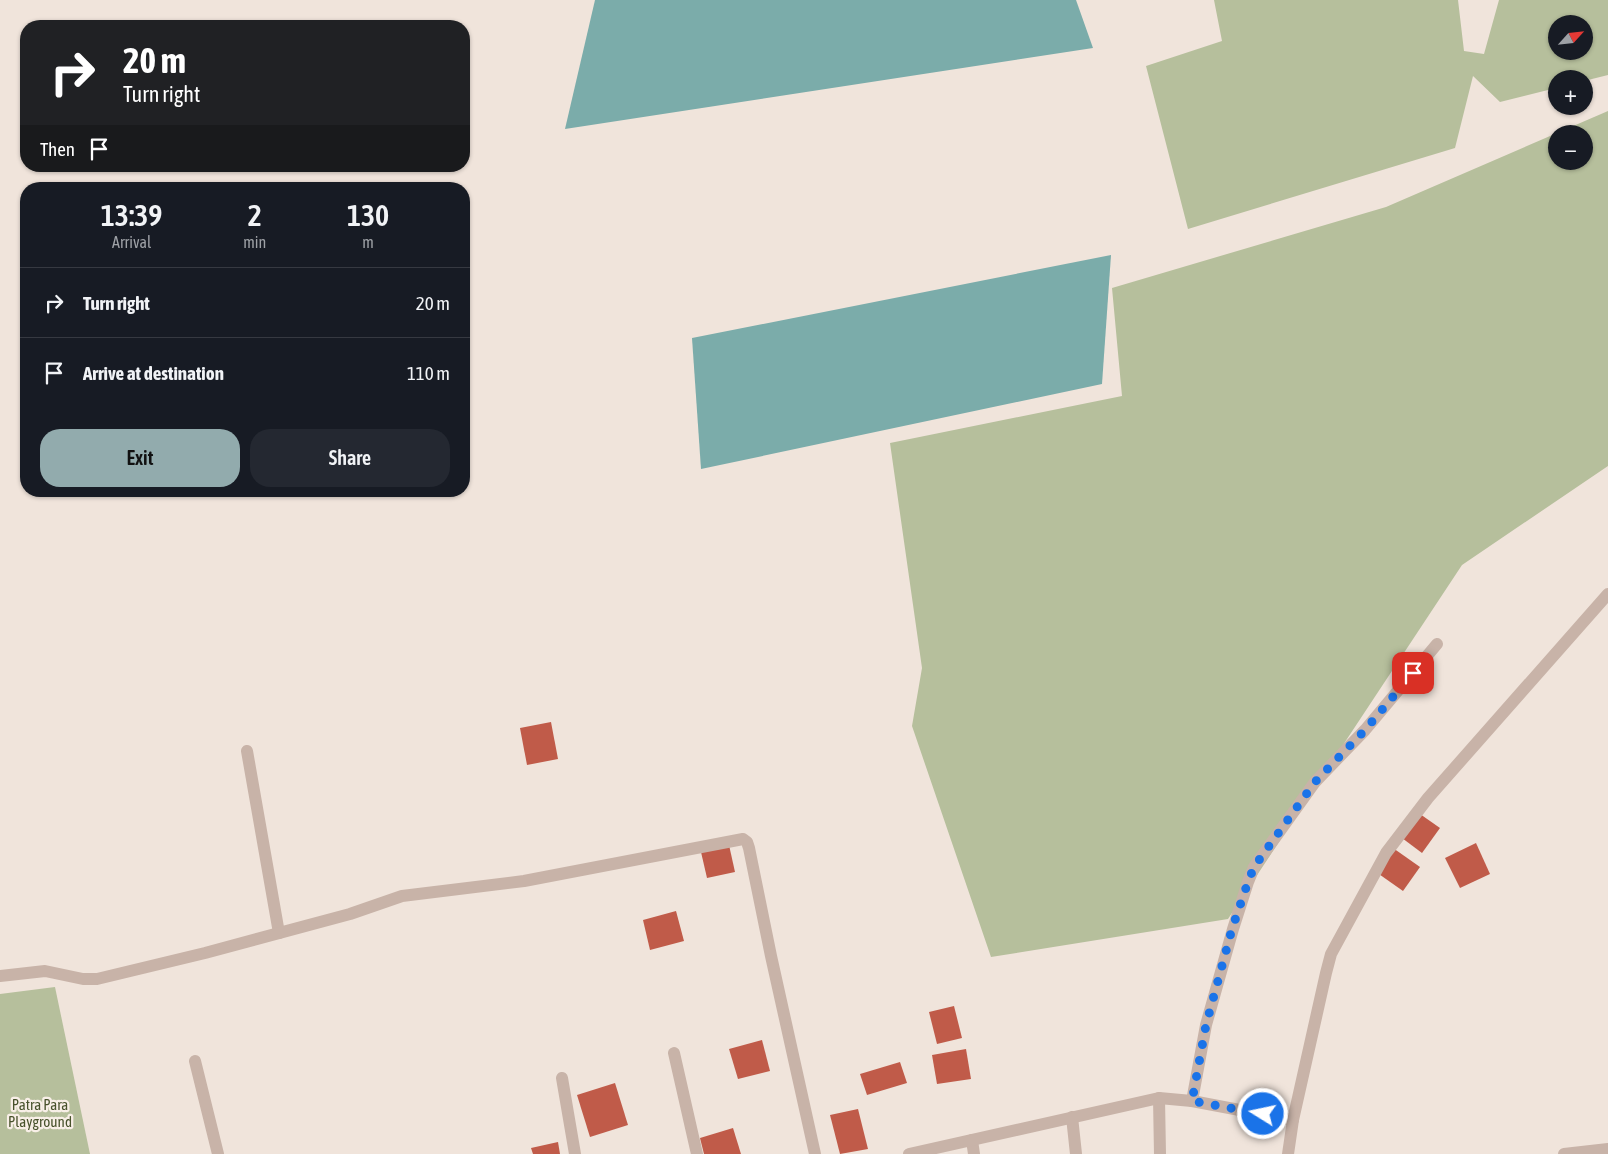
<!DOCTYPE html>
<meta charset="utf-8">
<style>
body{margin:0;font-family:"Asap Condensed",sans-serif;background:#242831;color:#f1f3f6;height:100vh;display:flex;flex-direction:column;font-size:19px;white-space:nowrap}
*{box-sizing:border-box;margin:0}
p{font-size:16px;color:#9ea1a6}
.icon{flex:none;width:28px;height:28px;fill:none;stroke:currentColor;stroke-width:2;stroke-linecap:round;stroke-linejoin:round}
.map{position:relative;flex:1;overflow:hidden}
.panel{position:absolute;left:20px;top:182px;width:450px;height:315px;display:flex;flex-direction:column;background:#171b24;border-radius:20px;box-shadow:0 1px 4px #0004}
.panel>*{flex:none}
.top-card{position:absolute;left:20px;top:20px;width:450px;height:152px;border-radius:20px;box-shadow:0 1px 4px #0004;background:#202124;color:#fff;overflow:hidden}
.needle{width:32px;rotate:63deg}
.fabs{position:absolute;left:1548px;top:15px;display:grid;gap:10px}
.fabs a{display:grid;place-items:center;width:45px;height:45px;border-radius:50%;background:#171b24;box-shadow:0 1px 4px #0004;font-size:25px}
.pin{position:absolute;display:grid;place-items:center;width:42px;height:42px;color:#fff;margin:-21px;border-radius:10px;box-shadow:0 2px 8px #0006}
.me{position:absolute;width:55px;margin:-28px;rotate:280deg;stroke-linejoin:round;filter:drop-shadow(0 0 4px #0008)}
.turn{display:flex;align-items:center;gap:18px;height:105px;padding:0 20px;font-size:22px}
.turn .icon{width:65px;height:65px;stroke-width:2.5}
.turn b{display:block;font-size:35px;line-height:42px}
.then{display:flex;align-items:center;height:48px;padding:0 20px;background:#0003;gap:10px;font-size:19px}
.eta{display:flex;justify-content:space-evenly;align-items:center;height:85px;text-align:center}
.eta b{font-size:30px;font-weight:600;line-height:35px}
.action{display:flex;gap:10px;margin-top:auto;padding:10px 20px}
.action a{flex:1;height:58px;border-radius:20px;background:#92abad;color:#111;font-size:20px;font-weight:600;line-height:58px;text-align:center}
.action a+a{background:#242831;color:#f1f3f6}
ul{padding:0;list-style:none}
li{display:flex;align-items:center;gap:15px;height:70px;padding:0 20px;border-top:1px solid #363941}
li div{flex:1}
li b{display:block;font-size:19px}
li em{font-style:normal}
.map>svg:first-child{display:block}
.green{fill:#b6bf9c;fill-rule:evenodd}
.water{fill:#7bacaa}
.building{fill:#c05b49}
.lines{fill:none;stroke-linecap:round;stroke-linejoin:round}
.service{stroke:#c8b3a8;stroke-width:12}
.minor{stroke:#c8b3a8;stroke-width:12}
.route{stroke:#1a73e8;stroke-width:9;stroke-dasharray:0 16.2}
.labels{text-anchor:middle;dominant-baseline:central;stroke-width:4.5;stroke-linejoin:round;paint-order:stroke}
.park-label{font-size:15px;fill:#48522c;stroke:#f8efe7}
</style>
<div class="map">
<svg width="1608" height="1154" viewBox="0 0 1608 1154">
<rect width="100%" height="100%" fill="#f0e4db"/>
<g class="green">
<path d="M 1214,0 L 1458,0 L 1464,51 L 1484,54 L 1499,0 L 1608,0 L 1608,75 L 1584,81 L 1584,79 L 1556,79 L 1556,88 L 1500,102 L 1473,76 L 1455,148 L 1188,229 L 1146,66 L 1222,41 ZM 1556,24 L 1584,24 L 1584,51 L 1556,51 Z"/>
<path d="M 1608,111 L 1608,466 L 1462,565 L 1228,919 L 991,957 L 912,726 L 922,668 L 890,443 L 1122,396 L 1112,288 L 1386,207 ZM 1556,134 L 1584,134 L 1584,161 L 1556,161 Z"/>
<polygon points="55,987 90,1154 0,1154 0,994"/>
</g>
<g class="water">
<polygon points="595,0 1076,0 1093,48 565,129"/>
<polygon points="1111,255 1102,384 701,469 692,338"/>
</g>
<g class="building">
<polygon points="551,722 558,759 527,765 520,728"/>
<polygon points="1420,814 1440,828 1422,853 1402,838"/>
<polygon points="1476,843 1490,874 1460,888 1445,858"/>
<polygon points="729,845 735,872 707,878 701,852"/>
<polygon points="1393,848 1420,867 1403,891 1376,872"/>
<polygon points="676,911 684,941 650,950 643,920"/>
<polygon points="954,1006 962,1038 937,1044 929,1012"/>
<polygon points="762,1040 770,1071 738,1079 729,1049"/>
<polygon points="966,1049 971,1079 937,1084 932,1055"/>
<polygon points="900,1062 907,1083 867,1095 860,1074"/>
<polygon points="615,1083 628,1125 590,1137 577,1095"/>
<polygon points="858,1109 868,1149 840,1154 830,1115"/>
<polygon points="733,1128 741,1154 704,1154 700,1138"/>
<polygon points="558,1142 560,1154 533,1154 531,1148"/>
</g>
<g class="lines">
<polyline class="service" points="972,1140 974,1154"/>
<g class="minor">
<polyline points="247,751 279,933"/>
<polyline points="0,976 45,971 83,979 97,979 205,953 350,914 402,896 524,881 743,839 747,842 749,848 771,956 815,1154"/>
<polyline points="674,1053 697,1154"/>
<polyline points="195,1061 218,1154"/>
<polyline points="562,1078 575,1154"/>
<polyline points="1159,1098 1160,1154"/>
<polyline points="1192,1101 1206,1025 1233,929 1248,882 1254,867 1315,782 1365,730 1437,644"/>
<polyline points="1072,1117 1076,1154"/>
<polyline points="909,1154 1159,1098 1192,1101 1293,1120"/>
<polyline points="1288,1154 1293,1120 1326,973 1331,954 1386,853 1428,798 1608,594"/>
<polyline points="1564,1154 1608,1149"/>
</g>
</g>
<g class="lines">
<polyline class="route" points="1263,1114 1192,1101 1206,1025 1232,929 1248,882 1254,867 1315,782 1365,730 1413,673"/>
</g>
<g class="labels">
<g class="park-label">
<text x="40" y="1104">Patra Para<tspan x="40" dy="17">Playground</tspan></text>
</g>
</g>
</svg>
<div class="fabs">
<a><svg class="needle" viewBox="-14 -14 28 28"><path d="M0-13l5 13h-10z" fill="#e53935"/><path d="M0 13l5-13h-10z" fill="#9ea1a6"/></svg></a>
<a>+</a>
<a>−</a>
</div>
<div class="pin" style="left:1413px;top:673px;background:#d93025"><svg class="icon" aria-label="arrive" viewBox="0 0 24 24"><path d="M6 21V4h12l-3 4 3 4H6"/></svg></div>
<svg class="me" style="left:1263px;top:1114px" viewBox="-20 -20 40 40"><circle r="17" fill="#1a73e8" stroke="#fff" stroke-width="3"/><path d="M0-11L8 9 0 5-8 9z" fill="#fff"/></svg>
<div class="top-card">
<div class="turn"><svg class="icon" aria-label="right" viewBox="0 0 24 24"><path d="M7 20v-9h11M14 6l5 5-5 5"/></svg><div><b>20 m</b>Turn right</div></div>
<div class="then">Then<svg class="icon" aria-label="arrive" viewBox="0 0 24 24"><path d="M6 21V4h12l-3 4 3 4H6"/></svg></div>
</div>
<section class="panel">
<div class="eta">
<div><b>13:39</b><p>Arrival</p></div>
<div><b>2</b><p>min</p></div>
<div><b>130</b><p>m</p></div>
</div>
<ul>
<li><svg class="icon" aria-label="right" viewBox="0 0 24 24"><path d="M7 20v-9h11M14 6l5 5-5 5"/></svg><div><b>Turn right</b></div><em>20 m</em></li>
<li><svg class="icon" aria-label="arrive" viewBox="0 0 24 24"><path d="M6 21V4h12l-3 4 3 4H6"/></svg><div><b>Arrive at destination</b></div><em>110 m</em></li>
</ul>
<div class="action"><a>Exit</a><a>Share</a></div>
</section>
</div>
